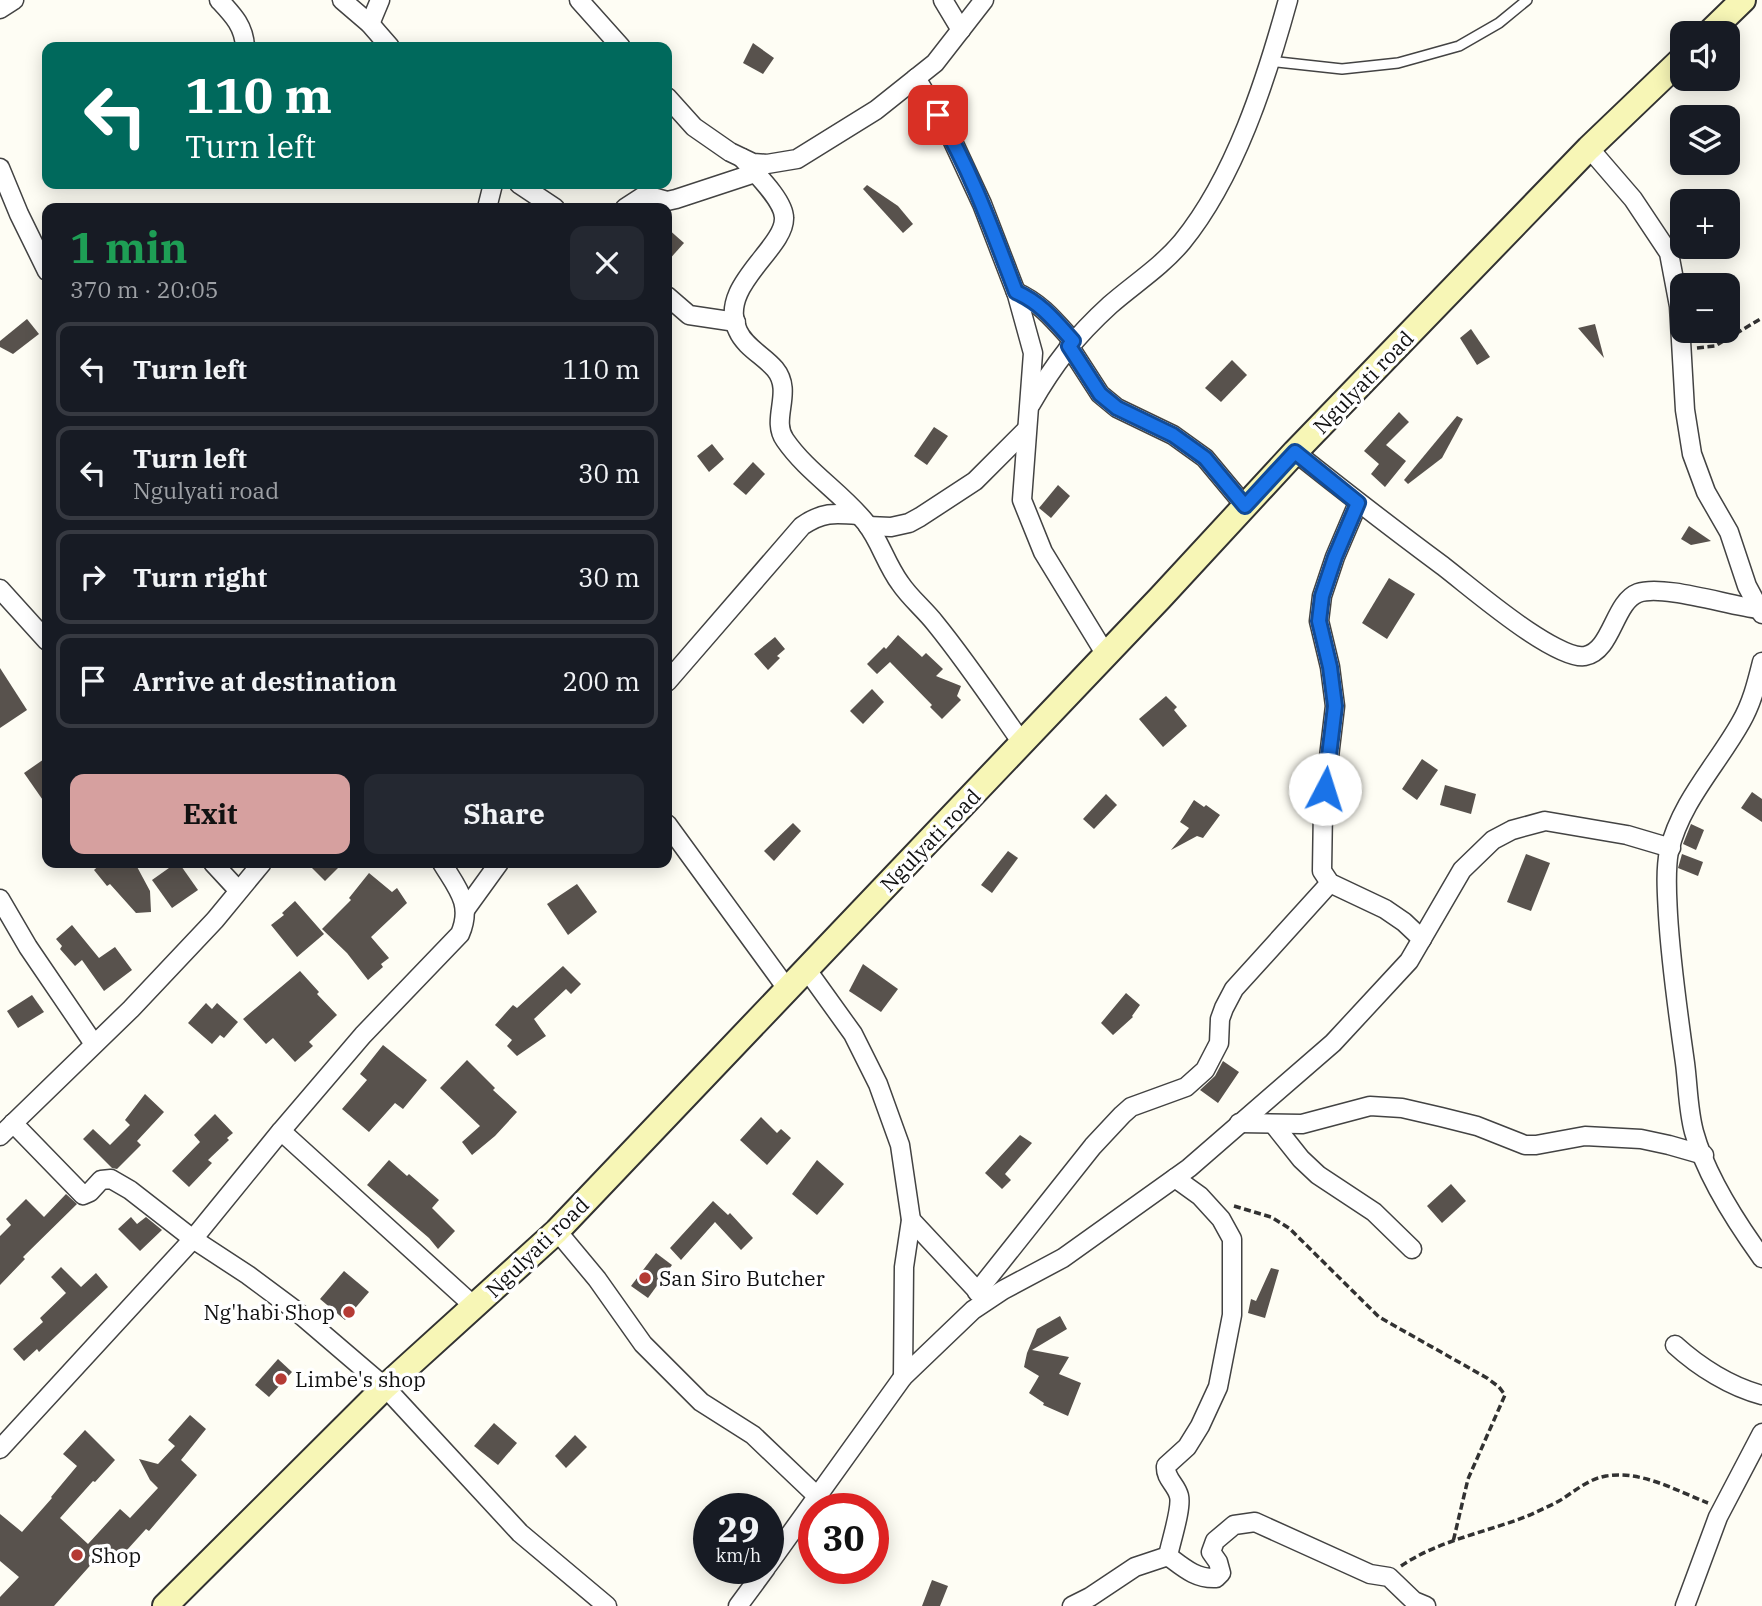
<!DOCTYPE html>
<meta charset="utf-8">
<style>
body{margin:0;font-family:"IBM Plex Serif",serif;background:#242831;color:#f1f3f6;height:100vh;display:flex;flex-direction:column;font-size:26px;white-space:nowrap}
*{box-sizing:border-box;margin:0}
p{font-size:23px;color:#9ea1a6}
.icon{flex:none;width:38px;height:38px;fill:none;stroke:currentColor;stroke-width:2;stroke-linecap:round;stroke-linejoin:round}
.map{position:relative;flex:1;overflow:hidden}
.sheet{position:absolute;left:42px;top:203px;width:630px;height:665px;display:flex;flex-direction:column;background:#171b24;border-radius:14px;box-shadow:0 4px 18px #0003}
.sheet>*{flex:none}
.banner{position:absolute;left:42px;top:42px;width:630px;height:147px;border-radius:14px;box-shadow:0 4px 18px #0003;background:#00695c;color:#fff;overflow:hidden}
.fabs{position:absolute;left:1670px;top:21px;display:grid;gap:14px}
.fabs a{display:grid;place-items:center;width:70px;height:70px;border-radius:14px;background:#171b24;box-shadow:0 4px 18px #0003;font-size:35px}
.speed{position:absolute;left:693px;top:1493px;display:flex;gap:14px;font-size:35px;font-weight:700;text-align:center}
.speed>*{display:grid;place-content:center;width:91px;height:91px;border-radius:50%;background:#171b24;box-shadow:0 4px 18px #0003;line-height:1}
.speed small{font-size:18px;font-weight:400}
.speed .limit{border:10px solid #d22;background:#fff;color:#111}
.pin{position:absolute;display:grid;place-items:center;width:60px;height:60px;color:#fff;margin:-30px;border-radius:14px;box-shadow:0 4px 10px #0006}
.me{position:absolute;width:77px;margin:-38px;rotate:5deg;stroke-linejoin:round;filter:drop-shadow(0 0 5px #0008)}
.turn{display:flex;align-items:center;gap:24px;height:147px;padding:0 28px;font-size:32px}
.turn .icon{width:91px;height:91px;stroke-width:2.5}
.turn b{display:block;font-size:49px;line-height:60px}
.round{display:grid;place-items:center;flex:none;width:74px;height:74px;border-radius:14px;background:#242831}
.head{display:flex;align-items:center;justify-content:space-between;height:119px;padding:0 28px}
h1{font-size:42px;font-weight:700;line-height:52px;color:#1e9e55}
.cta{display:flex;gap:14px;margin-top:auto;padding:14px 28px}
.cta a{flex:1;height:80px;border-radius:14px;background:#d6a09f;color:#111;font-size:28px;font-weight:700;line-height:80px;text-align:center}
.cta a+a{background:#242831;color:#f1f3f6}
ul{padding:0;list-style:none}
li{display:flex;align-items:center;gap:21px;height:94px;margin:0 14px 10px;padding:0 14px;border:4px solid #363941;border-radius:14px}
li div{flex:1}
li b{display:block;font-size:26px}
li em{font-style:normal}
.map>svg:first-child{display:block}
.building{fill:#58524d}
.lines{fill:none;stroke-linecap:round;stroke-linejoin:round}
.lane-casing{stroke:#434343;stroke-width:12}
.street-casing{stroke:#434343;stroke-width:21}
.secondary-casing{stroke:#323232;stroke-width:28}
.path{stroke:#323232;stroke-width:3.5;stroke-dasharray:7 3.5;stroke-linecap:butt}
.lane{stroke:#fff;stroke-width:9}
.street{stroke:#fff;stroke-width:18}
.secondary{stroke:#f7f6b6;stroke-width:24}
.route-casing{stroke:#114b97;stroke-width:18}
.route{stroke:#1a73e8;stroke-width:12}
.poi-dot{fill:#b43b34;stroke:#fff;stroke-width:2.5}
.labels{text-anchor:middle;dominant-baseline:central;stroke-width:7;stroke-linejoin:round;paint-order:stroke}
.street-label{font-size:21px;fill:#101010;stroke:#fff}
.poi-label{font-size:21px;fill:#101010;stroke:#fff;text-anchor:start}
</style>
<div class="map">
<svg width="1762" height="1606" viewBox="0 0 1762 1606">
<rect width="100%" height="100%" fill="#fefdf4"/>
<g class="building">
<polygon points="753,43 774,58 763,74 743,63"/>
<polygon points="867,185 898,206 913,224 903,233 863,189"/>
<polygon points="667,228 684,243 667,262"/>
<polygon points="27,319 39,334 13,354 0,347 0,341"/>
<polygon points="1595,324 1604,358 1578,328"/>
<polygon points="1471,329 1490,357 1477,365 1460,338"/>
<polygon points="1232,360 1247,375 1221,402 1205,388"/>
<polygon points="1399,412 1409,422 1386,445 1406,461 1385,487 1371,474 1379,464 1364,451"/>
<polygon points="1457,416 1463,419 1442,458 1408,484 1404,480"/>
<polygon points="934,427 948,436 927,465 914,456"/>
<polygon points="712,444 724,459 709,472 697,456"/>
<polygon points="753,462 765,474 746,495 733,484"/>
<polygon points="1058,485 1070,496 1051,518 1039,508"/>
<polygon points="1689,526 1711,541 1691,545 1681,539"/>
<polygon points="1389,578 1415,594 1387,639 1362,623"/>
<polygon points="898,635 922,657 926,653 943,669 936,676 961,686 957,696 961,700 942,719 930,707 932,705 890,662 877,674 867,664 884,647 886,649"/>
<polygon points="775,637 785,649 777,656 780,658 768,670 754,654"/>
<polygon points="0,668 27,710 0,728"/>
<polygon points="872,689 884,702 863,724 850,711"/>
<polygon points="1166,696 1177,707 1174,710 1187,726 1163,747 1139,719"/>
<polygon points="47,757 47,806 24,773"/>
<polygon points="1422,759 1438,770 1417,800 1402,789"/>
<polygon points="1445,785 1476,794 1471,814 1440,805"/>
<polygon points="1752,792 1762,799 1762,822 1741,808"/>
<polygon points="1106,794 1117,805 1094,829 1083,819"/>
<polygon points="1194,800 1204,807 1206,805 1220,815 1203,838 1197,836 1171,850 1189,828 1180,822"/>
<polygon points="793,823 801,831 774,861 764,851"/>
<polygon points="1691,824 1704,830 1696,850 1683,844"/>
<polygon points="1008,851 1018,858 992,893 981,885"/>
<polygon points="1526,854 1550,863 1531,911 1507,902"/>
<polygon points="1682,854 1703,862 1698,876 1678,868"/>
<polygon points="102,863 135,863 150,891 151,912 136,913 110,884 107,886 94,870"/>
<polygon points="176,863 179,863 198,890 172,908 152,880"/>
<polygon points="307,863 343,863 325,881"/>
<polygon points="369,873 392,892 397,888 407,903 371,937 389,958 381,964 383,967 368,980 347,953 322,929 351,900 349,898"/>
<polygon points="577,884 597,912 568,935 547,904"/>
<polygon points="295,901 324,934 297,957 271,925 284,915 282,913"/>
<polygon points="72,925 99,958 115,947 132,970 104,991 82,960 75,966 60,949 62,946 56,939"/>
<polygon points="863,964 898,989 881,1012 849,991"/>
<polygon points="563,966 581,984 571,994 566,989 534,1019 546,1036 517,1056 507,1046 512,1040 495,1025 513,1005 517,1008"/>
<polygon points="300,971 319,992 317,994 337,1015 309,1042 313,1046 295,1062 273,1038 266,1044 243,1019"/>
<polygon points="1126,993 1140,1005 1132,1016 1133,1017 1113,1035 1101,1023"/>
<polygon points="32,995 44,1012 18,1028 7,1011"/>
<polygon points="206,1003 212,1009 217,1003 238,1022 224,1038 220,1035 212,1044 188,1023"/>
<polygon points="383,1045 427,1080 403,1109 395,1103 369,1132 342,1109 367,1080 360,1074"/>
<polygon points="467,1060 495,1088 493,1090 517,1112 495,1136 472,1155 462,1142 480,1126 440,1088"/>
<polygon points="1223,1061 1239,1072 1218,1103 1200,1090 1215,1076"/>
<polygon points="145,1094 164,1112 137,1141 141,1145 117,1169 112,1168 83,1139 93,1129 110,1145 130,1125 125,1120"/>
<polygon points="215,1114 233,1133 227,1138 229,1140 208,1160 212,1163 189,1187 172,1171 200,1142 194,1135"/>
<polygon points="761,1117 777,1133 781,1129 791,1138 767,1165 740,1140"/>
<polygon points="1020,1135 1032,1143 1005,1174 1011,1180 1002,1189 985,1173"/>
<polygon points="389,1160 407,1176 409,1174 439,1200 432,1208 455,1231 438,1249 429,1238 367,1185"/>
<polygon points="817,1160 844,1184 817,1215 792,1194"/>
<polygon points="1451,1184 1466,1201 1442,1223 1427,1206"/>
<polygon points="66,1194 77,1204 23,1257 25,1259 0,1285 0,1236 11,1225 6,1219 26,1199 44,1217"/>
<polygon points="713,1201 728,1215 730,1213 753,1238 741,1250 715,1222 681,1260 670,1248"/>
<polygon points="131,1217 137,1224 146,1217 162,1230 140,1251 118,1229"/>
<polygon points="656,1253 672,1265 648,1298 631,1286"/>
<polygon points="61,1267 81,1287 96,1273 108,1287 39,1352 37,1349 24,1361 13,1349 43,1322 40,1318 66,1293 51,1277"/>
<polygon points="1271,1268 1279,1270 1265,1318 1248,1313 1251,1299 1256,1301"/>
<polygon points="344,1271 369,1292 345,1320 320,1299"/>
<polygon points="1060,1316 1067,1329 1032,1350 1069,1357 1059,1374 1081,1383 1068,1416 1043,1405 1044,1403 1029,1393 1039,1376 1024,1367 1027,1353 1037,1329"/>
<polygon points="278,1359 292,1372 269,1397 255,1385"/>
<polygon points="190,1415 206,1429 181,1460 197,1475 149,1531 146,1529 117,1561 104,1550 54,1606 0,1606 0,1597 19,1577 0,1561 0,1514 22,1532 52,1498 51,1497 77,1466 63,1454 85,1430 115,1460 95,1482 93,1481 60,1518 88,1544 120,1509 130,1518 158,1488 150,1480 139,1459 158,1464 175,1446 168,1440"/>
<polygon points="494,1423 517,1443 498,1465 474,1446"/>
<polygon points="575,1435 587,1447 566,1468 555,1456"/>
<polygon points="932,1580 948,1586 940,1606 922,1606"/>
</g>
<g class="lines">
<defs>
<polyline id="lane" points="1269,61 1342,69 1398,63 1459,46 1499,23 1527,0"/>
<g id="street">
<path d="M 219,0 C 233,15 244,26 245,47"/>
<polyline points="342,0 370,24 390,47"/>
<polyline points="579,0 621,47"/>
<polyline points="943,0 961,30"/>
<polyline points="0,9 14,0"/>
<polyline points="370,24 380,0"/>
<polyline points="916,78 949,133 982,204 1017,295 1033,353 1022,500 1043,552 1106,655"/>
<polyline points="667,97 694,127 730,152 753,163 767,164 797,159 876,110 935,63 984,0"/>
<polyline points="1589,148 1633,199 1669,253 1679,306 1685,410 1692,454 1706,492 1729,532 1747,586 1762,614"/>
<path d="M 742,158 C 754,172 784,200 784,218 C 785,249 716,287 738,331 C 745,347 764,356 775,369 C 794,392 770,419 785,440 C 807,472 842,493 866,523 C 880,541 886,564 900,583 C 910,598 924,609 935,623 C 966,661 994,703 1022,743"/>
<polyline points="0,168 19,214 47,271"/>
<polyline points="519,184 555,208"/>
<polyline points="487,208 493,184"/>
<polyline points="625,208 645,195 667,201 676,199 755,173"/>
<path d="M 1016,292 C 1041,303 1055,321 1073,341"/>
<polyline points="667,296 689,315 736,322"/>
<polyline points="1069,346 1100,394 1117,408 1173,435 1205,458 1245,506"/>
<path d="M 1031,404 C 1054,364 1075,337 1110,305 C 1134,284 1161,267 1182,242 C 1235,177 1266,80 1288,0"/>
<path d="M 1295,452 C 1344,491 1393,529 1443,566 C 1471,588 1498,611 1528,631 C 1540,639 1571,659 1585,656 C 1612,651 1614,602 1638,593 C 1663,584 1730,606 1759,609"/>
<polyline points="1358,503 1335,557 1322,596 1319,621 1330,667 1335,706 1323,808 1322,871 1330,883 1385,909 1404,922 1422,939"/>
<polyline points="868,526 891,527 909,523 920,517 975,481 1026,430"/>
<polyline points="0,589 47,641"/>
<path d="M 1762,662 C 1757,682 1752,703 1741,722 C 1717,765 1681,801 1669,851 C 1665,872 1667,895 1668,915 C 1671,965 1678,1014 1685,1063 C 1688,1086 1688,1110 1694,1132 C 1706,1176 1736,1222 1762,1258"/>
<path d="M 667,682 L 802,526 C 822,512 834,513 858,515"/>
<polyline points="667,824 788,990"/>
<polyline points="213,863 238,890"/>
<polyline points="0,899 28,947 94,1044"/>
<polyline points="465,910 499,863"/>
<polyline points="807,970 853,1034 878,1084 900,1145 911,1220 904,1267 903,1377"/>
<polyline points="13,1123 83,1195 90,1192 101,1180 111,1179 130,1190 193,1239 248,1275 295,1310 385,1387 520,1533 607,1606"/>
<polyline points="1239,1123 1302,1124 1370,1106 1402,1108 1441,1117 1477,1126 1525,1145 1536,1145 1585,1136 1641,1139 1669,1145 1704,1155"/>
<polyline points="1274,1125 1301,1159 1318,1175 1374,1212 1412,1249"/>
<polyline points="281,1131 475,1307"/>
<polyline points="0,1136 131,1009 215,920 262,863"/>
<polyline points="911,1220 984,1298"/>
<polyline points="557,1231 597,1279 643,1344 701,1402 753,1435 816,1495"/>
<polyline points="977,1292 1093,1146 1122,1115 1131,1107 1186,1087 1205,1070 1219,1043 1220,1019 1224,1008 1234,989 1330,883"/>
<path d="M 1675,1345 C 1699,1367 1731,1387 1762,1395"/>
<path d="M 0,1449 L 193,1239 L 281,1131 L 363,1035 L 460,934 C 473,904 457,888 442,863"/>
<path d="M 1168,1556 C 1171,1541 1182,1508 1179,1496 C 1176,1484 1165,1479 1166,1466 L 1187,1447 L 1200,1426 L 1218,1387 L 1232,1315 L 1232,1239 L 1221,1219 L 1200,1196 L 1175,1178"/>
<polyline points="768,1565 903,1377 973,1310 1003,1290 1063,1258 1189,1168 1333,1043 1409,961 1462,870 1493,840 1512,830 1545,821 1627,835 1671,848"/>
<polyline points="738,1606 766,1568"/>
<path d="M 1072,1606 L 1090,1597 L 1135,1567 L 1168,1556 C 1184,1568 1196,1579 1216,1578 L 1221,1573 L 1218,1562 L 1211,1552 L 1215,1541 L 1234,1525 L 1255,1522 L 1370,1574 L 1389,1577 L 1414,1601 L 1426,1606"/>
<polyline points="1685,1606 1718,1517 1762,1433"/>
</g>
<g id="secondary">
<polyline points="1709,33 1743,0"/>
<polyline points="165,1606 385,1387 557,1231 1160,598 1295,452 1589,148 1682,59"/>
</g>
</defs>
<use href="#lane" class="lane-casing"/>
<use href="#street" class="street-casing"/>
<use href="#secondary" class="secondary-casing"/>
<g class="path">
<polyline points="1697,348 1715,346 1762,318"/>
<polyline points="1234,1206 1271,1217 1289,1228 1379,1317 1487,1378 1499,1387 1505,1395 1468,1479 1453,1542"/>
<path d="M 1401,1566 C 1439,1540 1488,1532 1530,1515 C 1540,1510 1550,1506 1559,1501 C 1574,1492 1588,1479 1606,1476 C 1641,1470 1677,1491 1708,1503"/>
</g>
<use href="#lane" class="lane"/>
<use href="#street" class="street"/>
<use href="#secondary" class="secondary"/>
</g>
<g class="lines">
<defs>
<path id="route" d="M 938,115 C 971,170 993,232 1016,292 C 1041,303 1055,321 1073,341 L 1069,346 L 1100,394 L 1117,408 L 1173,435 L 1205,458 L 1245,506 L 1295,452 L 1358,503 L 1335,557 L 1322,596 L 1319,621 L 1330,667 L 1335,706 L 1325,789"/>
</defs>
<use href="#route" class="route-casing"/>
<use href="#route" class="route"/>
</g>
<g class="poi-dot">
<circle cx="645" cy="1278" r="7"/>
<circle cx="349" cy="1312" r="7"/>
<circle cx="281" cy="1379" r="7"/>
<circle cx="77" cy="1555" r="7"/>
</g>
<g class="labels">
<g class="street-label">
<text transform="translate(1363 382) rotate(-46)">Ngulyati road</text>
<text transform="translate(930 840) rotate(-46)">Ngulyati road</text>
<text transform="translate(537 1247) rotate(-44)">Ngulyati road</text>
</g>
<g class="poi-label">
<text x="659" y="1278">San Siro Butcher</text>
<text x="335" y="1312" text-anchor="end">Ng'habi Shop</text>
<text x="295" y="1379">Limbe's shop</text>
<text x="91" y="1555">Shop</text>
</g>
</g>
</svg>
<div class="fabs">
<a><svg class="icon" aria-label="sound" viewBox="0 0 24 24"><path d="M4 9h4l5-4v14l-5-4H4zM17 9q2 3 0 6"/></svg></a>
<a><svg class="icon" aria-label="layers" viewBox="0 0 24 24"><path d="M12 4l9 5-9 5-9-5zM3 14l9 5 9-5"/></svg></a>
<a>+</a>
<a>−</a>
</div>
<div class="speed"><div>29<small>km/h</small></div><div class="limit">30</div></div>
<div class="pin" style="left:938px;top:115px;background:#d93025"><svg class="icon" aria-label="arrive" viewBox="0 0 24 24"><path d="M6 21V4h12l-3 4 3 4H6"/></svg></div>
<svg class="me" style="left:1325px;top:789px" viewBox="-20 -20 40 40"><circle r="19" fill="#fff"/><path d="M0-13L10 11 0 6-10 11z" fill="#1a73e8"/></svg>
<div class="banner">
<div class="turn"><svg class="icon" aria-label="left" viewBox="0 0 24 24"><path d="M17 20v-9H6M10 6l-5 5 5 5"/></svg><div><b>110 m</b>Turn left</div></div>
</div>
<section class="sheet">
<div class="head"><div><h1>1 min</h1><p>370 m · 20:05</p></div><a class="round"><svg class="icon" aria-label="close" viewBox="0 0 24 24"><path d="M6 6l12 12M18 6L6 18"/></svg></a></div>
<ul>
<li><svg class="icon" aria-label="left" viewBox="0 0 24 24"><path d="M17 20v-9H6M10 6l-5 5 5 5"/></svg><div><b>Turn left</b></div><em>110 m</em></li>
<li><svg class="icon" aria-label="left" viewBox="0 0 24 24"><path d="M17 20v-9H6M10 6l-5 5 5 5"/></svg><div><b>Turn left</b><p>Ngulyati road</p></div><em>30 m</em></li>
<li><svg class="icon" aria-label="right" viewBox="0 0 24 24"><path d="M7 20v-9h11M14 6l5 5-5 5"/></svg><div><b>Turn right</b></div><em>30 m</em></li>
<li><svg class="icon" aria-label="arrive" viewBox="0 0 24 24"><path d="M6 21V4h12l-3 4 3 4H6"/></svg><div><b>Arrive at destination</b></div><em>200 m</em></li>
</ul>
<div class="cta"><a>Exit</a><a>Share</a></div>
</section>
</div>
